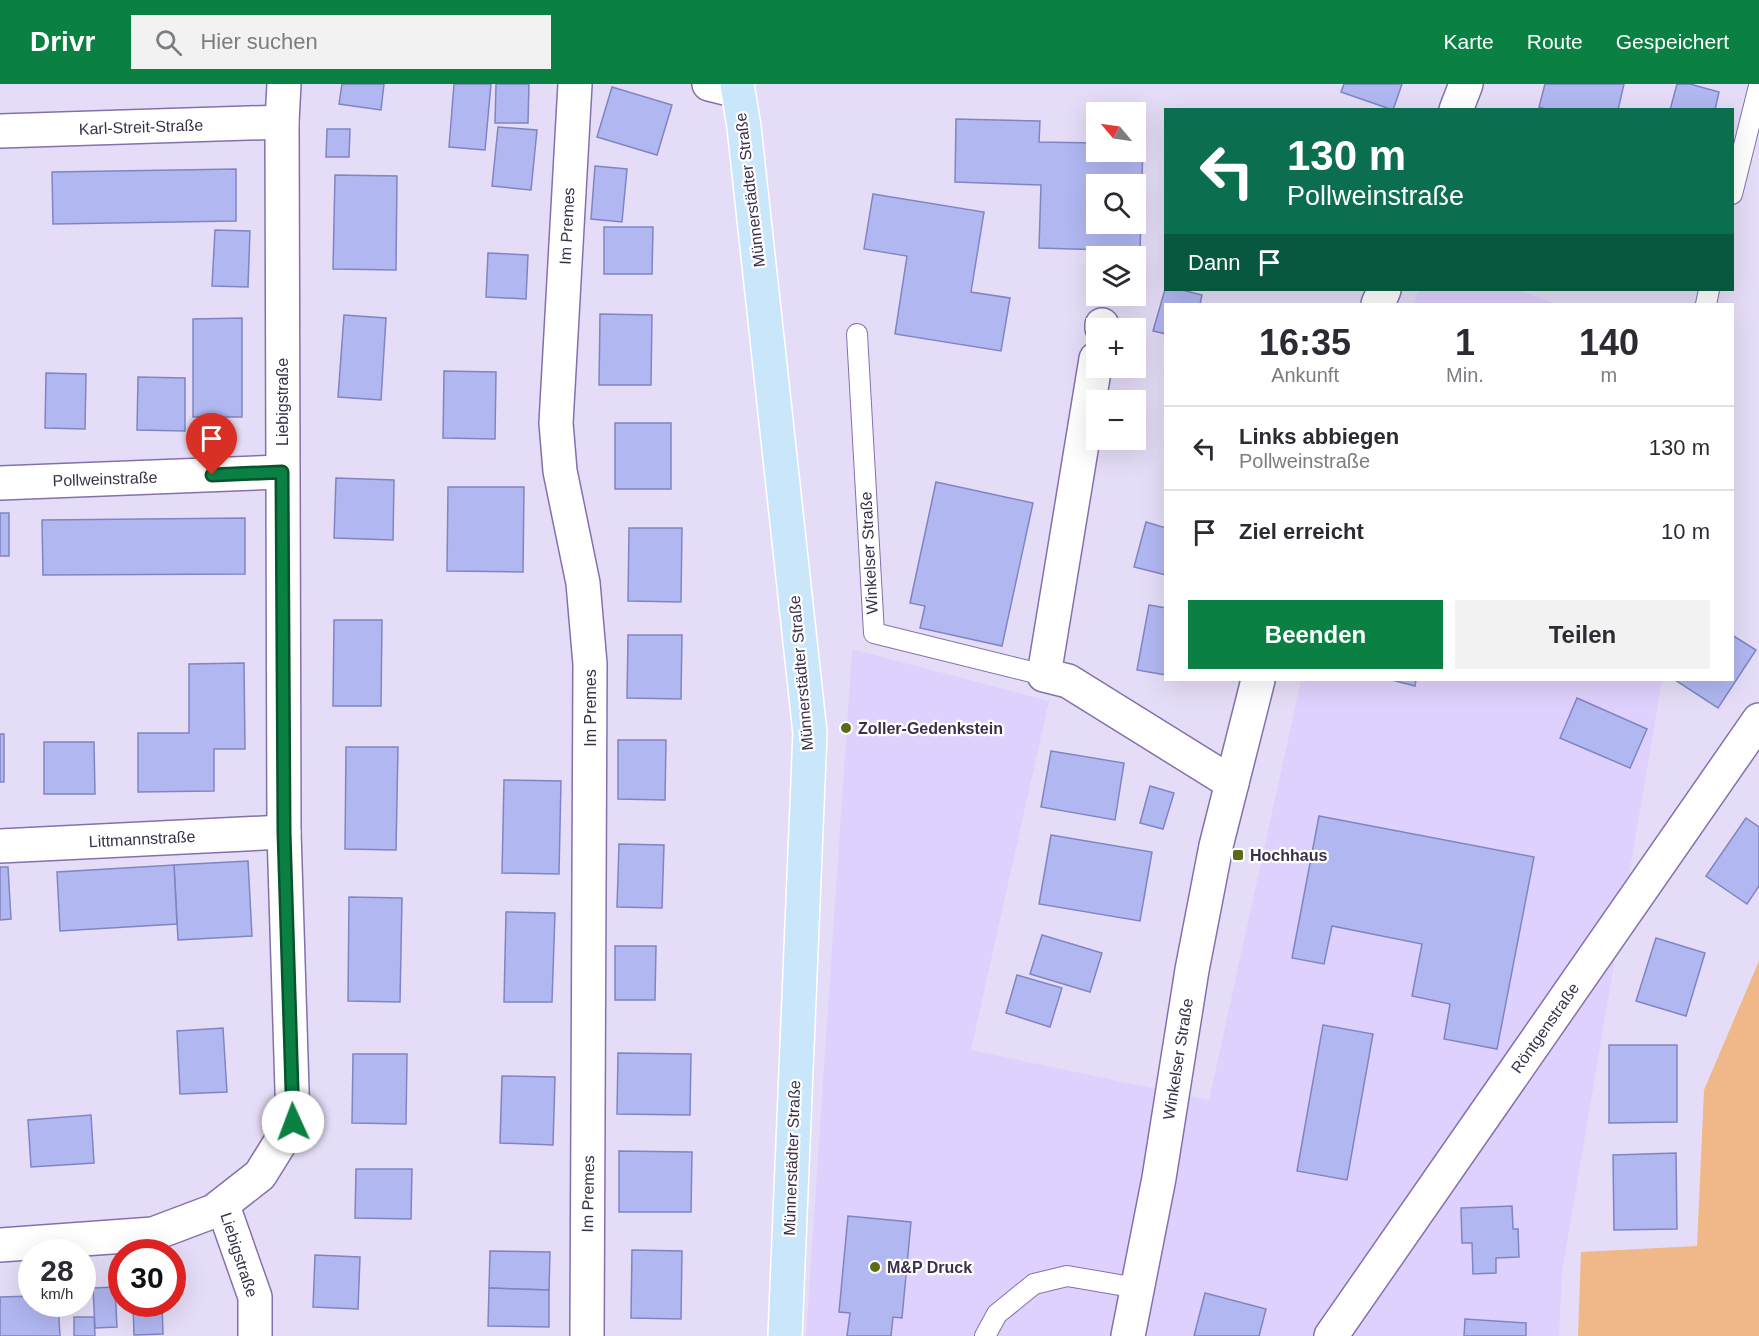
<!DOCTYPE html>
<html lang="de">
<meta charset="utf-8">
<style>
body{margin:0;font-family:Arial,sans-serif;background:#f2f2f3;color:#2b2b33;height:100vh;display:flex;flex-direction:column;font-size:22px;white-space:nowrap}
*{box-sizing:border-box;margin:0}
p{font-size:20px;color:#7c7c81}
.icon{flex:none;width:33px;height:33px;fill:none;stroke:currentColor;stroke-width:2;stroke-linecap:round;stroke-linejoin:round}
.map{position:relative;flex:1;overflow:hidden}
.panel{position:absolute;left:1164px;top:219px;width:570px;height:378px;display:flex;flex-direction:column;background:#fff;border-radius:0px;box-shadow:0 6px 24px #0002}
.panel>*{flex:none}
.banner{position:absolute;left:1164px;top:24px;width:570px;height:183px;border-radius:0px;box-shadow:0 6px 24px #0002;background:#0b6e4f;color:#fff;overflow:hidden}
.needle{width:39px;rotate:299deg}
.tools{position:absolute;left:1086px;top:18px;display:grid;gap:12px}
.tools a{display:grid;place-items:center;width:60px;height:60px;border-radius:0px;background:#fff;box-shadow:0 6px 24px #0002;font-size:30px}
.speed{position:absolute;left:18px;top:1155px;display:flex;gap:12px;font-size:30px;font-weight:700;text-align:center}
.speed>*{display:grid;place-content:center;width:78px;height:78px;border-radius:50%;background:#fff;box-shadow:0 6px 24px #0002;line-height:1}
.speed small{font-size:15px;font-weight:400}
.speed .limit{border:9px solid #d22;background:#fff;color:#111}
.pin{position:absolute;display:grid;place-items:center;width:51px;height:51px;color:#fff;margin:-62px -26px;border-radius:50% 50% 50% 0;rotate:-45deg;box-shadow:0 0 6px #0007}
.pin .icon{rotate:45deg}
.me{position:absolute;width:66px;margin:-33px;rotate:358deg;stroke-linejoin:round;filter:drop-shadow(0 0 4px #0008)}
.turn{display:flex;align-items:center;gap:21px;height:126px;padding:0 24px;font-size:27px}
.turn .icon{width:78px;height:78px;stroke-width:2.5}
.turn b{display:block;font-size:42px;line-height:51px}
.then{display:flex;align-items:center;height:57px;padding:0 24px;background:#0003;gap:12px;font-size:22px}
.eta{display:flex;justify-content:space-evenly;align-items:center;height:102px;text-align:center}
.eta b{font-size:36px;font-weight:700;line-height:42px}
.button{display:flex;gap:12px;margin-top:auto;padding:12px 24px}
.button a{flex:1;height:69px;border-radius:0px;background:#0b8043;color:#fff;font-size:24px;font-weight:700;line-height:69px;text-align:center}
.button a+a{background:#f2f2f3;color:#2b2b33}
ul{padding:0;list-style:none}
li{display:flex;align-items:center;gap:18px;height:84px;padding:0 24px;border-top:2px solid #e1e1e2}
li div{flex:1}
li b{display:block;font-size:22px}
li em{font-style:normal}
header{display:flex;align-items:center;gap:36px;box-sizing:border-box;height:84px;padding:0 30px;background:#0b8043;color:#fff}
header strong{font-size:28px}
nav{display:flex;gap:33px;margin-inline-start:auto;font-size:21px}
.search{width:420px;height:54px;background:#f2f2f3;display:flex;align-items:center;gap:15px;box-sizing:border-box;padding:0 21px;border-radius:0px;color:#7c7c81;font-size:22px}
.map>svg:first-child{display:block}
.built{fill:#dfd1fd}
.green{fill:#f0b789}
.building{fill:#b1b7f1;stroke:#8085c2;stroke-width:1.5;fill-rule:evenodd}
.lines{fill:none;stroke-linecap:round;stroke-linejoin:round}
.service-casing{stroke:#8570ac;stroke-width:22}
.minor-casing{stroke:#8570ac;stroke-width:36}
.primary-casing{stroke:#fff;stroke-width:36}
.service{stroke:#fff;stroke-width:20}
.minor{stroke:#fff;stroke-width:33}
.primary{stroke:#cae6fb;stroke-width:33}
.route-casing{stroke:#07532c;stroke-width:15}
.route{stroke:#0b8043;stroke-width:10}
.poi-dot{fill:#5b6b15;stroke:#fff;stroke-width:2}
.labels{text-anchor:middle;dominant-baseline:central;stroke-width:4.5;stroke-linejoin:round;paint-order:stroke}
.street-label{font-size:16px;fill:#39304a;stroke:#fff}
.poi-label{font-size:16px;font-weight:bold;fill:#39304a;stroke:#fff;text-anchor:start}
</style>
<header>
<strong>Drivr</strong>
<div class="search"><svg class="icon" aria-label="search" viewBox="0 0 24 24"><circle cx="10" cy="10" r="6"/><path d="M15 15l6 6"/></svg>Hier suchen</div>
<nav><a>Karte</a><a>Route</a><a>Gespeichert</a></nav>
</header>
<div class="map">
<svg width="1759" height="1252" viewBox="0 0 1759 1252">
<rect width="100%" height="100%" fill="#e5ddf7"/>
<g class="built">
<polygon points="1419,206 1518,206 1556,220 1413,220"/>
<polygon points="852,565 1049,617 971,966 1209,1016 1301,596 1662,596 1562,1189 1559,1252 806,1252"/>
</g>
<polygon class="green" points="1759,877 1759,1252 1578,1252 1581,1168 1697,1162 1704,1006"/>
<g class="building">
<polygon points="342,0 384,0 381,26 339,20"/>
<polygon points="454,0 491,0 485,66 449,63"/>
<polygon points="496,0 529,0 528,39 495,39"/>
<polygon points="1344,0 1402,0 1393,26 1341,8"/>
<polygon points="1545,0 1624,0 1618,26 1548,26 1539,23"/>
<polygon points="1677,0 1690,0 1719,8 1715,26 1670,26"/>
<polygon points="612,3 672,21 657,71 597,53"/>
<path d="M 956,35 L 1040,37 L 1039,58 L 1096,59 L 1096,68 L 1136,68 L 1136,60 L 1143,60 L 1140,167 L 1039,164 L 1041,101 L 955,98 ZM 1096,100 L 1136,100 L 1136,140 L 1096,140 Z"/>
<polygon points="498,43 537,46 531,106 492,102"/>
<polygon points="327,45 350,45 349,73 326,73"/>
<polygon points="595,82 627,85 622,138 591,135"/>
<polygon points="236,85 236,137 53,140 52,88"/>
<polygon points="335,91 397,92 396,186 333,185"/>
<polygon points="873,110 984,128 971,208 1010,214 1001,267 895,250 907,172 864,165"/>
<polygon points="604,143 653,143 652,190 604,190"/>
<polygon points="215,146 250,147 248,203 212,202"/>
<polygon points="488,169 528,171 526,215 486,213"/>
<polygon points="1166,202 1166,206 1182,206 1202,211 1200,220 1166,220 1166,250 1153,247"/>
<polygon points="600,230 652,231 651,301 599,301"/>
<polygon points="344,231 386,234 381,316 338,313"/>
<polygon points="242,234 242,333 193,333 193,235"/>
<polygon points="444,287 496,288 495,355 443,354"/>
<polygon points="46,289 86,290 85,345 45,344"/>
<polygon points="138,293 185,294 185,347 137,346"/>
<rect x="615" y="339" width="56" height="66"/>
<polygon points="336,394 394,396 393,456 334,454"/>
<polygon points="936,398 1033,419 1002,562 920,544 925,522 910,519"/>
<polygon points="448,403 524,403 523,488 447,487"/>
<rect x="0" y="429" width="9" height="43"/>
<polygon points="245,434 245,490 43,491 42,436"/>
<polygon points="1146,438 1166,444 1166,491 1134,483"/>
<polygon points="629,444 682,444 681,518 628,517"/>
<polygon points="1149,521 1166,524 1166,591 1137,586"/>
<polygon points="334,536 382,536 381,622 333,622"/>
<polygon points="628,551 682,551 681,615 627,614"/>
<polygon points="1732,551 1756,566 1718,624 1675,596 1732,596"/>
<polygon points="244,579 245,665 214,665 214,707 138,708 138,649 189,649 189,580"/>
<polygon points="1392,596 1416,596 1415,602"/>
<polygon points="1577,614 1647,645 1630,684 1560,654"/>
<rect x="0" y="650" width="4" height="48"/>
<polygon points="618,656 666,656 665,716 618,715"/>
<polygon points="44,658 94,658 95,710 44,710"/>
<polygon points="346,663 398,663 396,766 345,765"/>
<polygon points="1051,667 1124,679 1115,736 1041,723"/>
<polygon points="504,696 561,697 559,790 502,789"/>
<polygon points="1150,702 1174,709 1163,745 1140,739"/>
<polygon points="1319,732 1534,773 1497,965 1444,955 1450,920 1412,912 1422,860 1332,842 1324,880 1292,874"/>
<polygon points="1746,734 1759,743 1759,802 1747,820 1706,792"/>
<polygon points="1051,751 1152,768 1140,837 1039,820"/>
<polygon points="619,760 664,761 662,824 617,823"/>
<polygon points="248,777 252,852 178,856 174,781"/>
<polygon points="174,781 177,840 60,847 57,788"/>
<polygon points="0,783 8,783 11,835 0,836"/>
<polygon points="349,813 402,814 400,918 348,917"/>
<polygon points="506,828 555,829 552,918 504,918"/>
<polygon points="1042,851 1102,869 1090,908 1030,890"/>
<polygon points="1656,854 1705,869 1686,932 1636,917"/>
<polygon points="615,862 656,862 655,916 615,916"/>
<polygon points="1017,891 1062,904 1050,943 1006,929"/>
<polygon points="1323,941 1373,950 1347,1096 1297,1087"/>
<polygon points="223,944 227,1008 180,1010 177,947"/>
<polygon points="1609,961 1677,961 1677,1038 1609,1039"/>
<polygon points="618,969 691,970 690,1031 617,1030"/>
<polygon points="353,970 407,970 406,1040 352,1039"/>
<polygon points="502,992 555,993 553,1061 500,1059"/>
<polygon points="91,1031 94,1079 31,1083 28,1036"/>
<polygon points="619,1067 692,1068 691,1128 619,1128"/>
<polygon points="1676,1069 1677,1145 1614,1146 1613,1071"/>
<polygon points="356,1085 412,1085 411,1135 355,1134"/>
<polygon points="1512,1122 1513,1145 1518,1145 1519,1173 1496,1174 1496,1189 1473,1190 1472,1159 1462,1159 1461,1124"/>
<polygon points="848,1132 911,1138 902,1234 893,1233 891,1252 847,1252 850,1229 839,1228"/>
<polygon points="632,1166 682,1167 681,1235 631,1234"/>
<polygon points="490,1167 550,1168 549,1206 489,1204"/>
<polygon points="315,1171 360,1173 358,1225 313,1223"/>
<polygon points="115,1203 117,1243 95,1244 93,1204"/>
<polygon points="489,1204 549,1206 549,1243 488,1242"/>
<polygon points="1205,1209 1266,1225 1259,1252 1194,1252"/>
<polygon points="32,1212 32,1220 58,1220 60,1252 0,1252 0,1213"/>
<polygon points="133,1220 162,1220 163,1250 134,1251"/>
<polygon points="74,1233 94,1233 95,1252 74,1252"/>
<polygon points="1465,1235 1526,1239 1526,1252 1464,1252"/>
</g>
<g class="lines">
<defs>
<g id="service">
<polyline points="1732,110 1759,2"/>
<polyline points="1706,220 1709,206"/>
<polyline points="857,250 874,549 1044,591"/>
<polyline points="985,1252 997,1230 1034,1200 1067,1192 1137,1204"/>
</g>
<g id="minor">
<polyline points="575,0 556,339 560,387 583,499 590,580 587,1252"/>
<polyline points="709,0 737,7"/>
<polyline points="1456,26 1466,0"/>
<polyline points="0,47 282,38"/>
<polyline points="1378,220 1384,206"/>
<polyline points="1102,244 1102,241"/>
<polyline points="1096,275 1044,591 1068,597 1232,699"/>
<polyline points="0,399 282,388"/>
<polyline points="0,762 284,748"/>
<polyline points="223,1122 255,1213 255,1252"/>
<polyline points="0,1161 153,1150 214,1127 260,1091 293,1038 284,748 282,38 284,0"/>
<polyline points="1128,1252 1159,1094 1192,886 1216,762 1258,596"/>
<polyline points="1331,1252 1759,636"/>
</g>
<polyline id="primary" points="737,0 744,43 810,649 785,1252"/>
</defs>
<use href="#service" class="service-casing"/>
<use href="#minor" class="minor-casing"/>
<use href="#primary" class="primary-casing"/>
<use href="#service" class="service"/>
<use href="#minor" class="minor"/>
<use href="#primary" class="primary"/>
</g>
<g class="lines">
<defs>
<polyline id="route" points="212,391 282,388 284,748 293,1038"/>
</defs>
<use href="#route" class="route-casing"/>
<use href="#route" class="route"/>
</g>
<g class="poi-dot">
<circle cx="846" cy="644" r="6"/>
<rect x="1232" y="765" width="12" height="12" rx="3"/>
<circle cx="875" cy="1183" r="6"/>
</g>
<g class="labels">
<g class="street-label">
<text transform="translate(141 43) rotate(-2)">Karl-Streit-Straße</text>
<text transform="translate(750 106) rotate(-97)">Münnerstädter Straße</text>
<text transform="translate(567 142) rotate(-87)">Im Premes</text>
<text transform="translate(282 318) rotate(-90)">Liebigstraße</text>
<text transform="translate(105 395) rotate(-2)">Pollweinstraße</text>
<text transform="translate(869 469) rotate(-93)">Winkelser Straße</text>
<text transform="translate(801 589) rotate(-95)">Münnerstädter Straße</text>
<text transform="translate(590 624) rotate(-90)">Im Premes</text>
<text transform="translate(142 755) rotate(-3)">Littmannstraße</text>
<text transform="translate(1545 944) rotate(-55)">Röntgenstraße</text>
<text transform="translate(1178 975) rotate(-81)">Winkelser Straße</text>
<text transform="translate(792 1074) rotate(-88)">Münnerstädter Straße</text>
<text transform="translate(588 1110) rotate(-89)">Im Premes</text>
<text transform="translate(239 1171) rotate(72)">Liebigstraße</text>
</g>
<g class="poi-label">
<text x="858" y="644">Zoller-Gedenkstein</text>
<text x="1250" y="771">Hochhaus</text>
<text x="887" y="1183">M&amp;P Druck</text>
</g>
</g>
</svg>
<div class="tools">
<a><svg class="needle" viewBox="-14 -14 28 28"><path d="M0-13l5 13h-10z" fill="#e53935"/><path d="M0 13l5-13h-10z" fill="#7c7c81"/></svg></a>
<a><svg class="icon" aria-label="search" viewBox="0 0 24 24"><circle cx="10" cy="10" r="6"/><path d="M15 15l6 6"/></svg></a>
<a><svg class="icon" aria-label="layers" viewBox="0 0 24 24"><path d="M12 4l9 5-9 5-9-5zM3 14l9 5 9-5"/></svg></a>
<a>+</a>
<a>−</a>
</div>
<div class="speed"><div>28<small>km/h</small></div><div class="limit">30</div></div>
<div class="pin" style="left:212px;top:391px;background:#d93025"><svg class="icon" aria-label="arrive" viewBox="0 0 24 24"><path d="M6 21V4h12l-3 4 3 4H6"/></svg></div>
<svg class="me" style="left:293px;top:1038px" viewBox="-20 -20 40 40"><circle r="19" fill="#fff"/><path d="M0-13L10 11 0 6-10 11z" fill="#0b8043"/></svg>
<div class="banner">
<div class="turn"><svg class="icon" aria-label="left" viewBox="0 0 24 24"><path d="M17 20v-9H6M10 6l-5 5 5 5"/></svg><div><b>130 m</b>Pollweinstraße</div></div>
<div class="then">Dann<svg class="icon" aria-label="arrive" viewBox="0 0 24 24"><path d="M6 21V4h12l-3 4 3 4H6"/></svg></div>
</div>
<section class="panel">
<div class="eta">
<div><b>16:35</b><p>Ankunft</p></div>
<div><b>1</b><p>Min.</p></div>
<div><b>140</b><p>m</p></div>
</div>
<ul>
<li><svg class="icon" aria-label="left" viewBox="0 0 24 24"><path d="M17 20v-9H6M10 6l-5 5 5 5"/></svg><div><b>Links abbiegen</b><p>Pollweinstraße</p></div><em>130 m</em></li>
<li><svg class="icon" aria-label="arrive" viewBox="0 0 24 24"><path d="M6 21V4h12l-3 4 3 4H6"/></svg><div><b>Ziel erreicht</b></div><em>10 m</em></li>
</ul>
<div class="button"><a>Beenden</a><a>Teilen</a></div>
</section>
</div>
